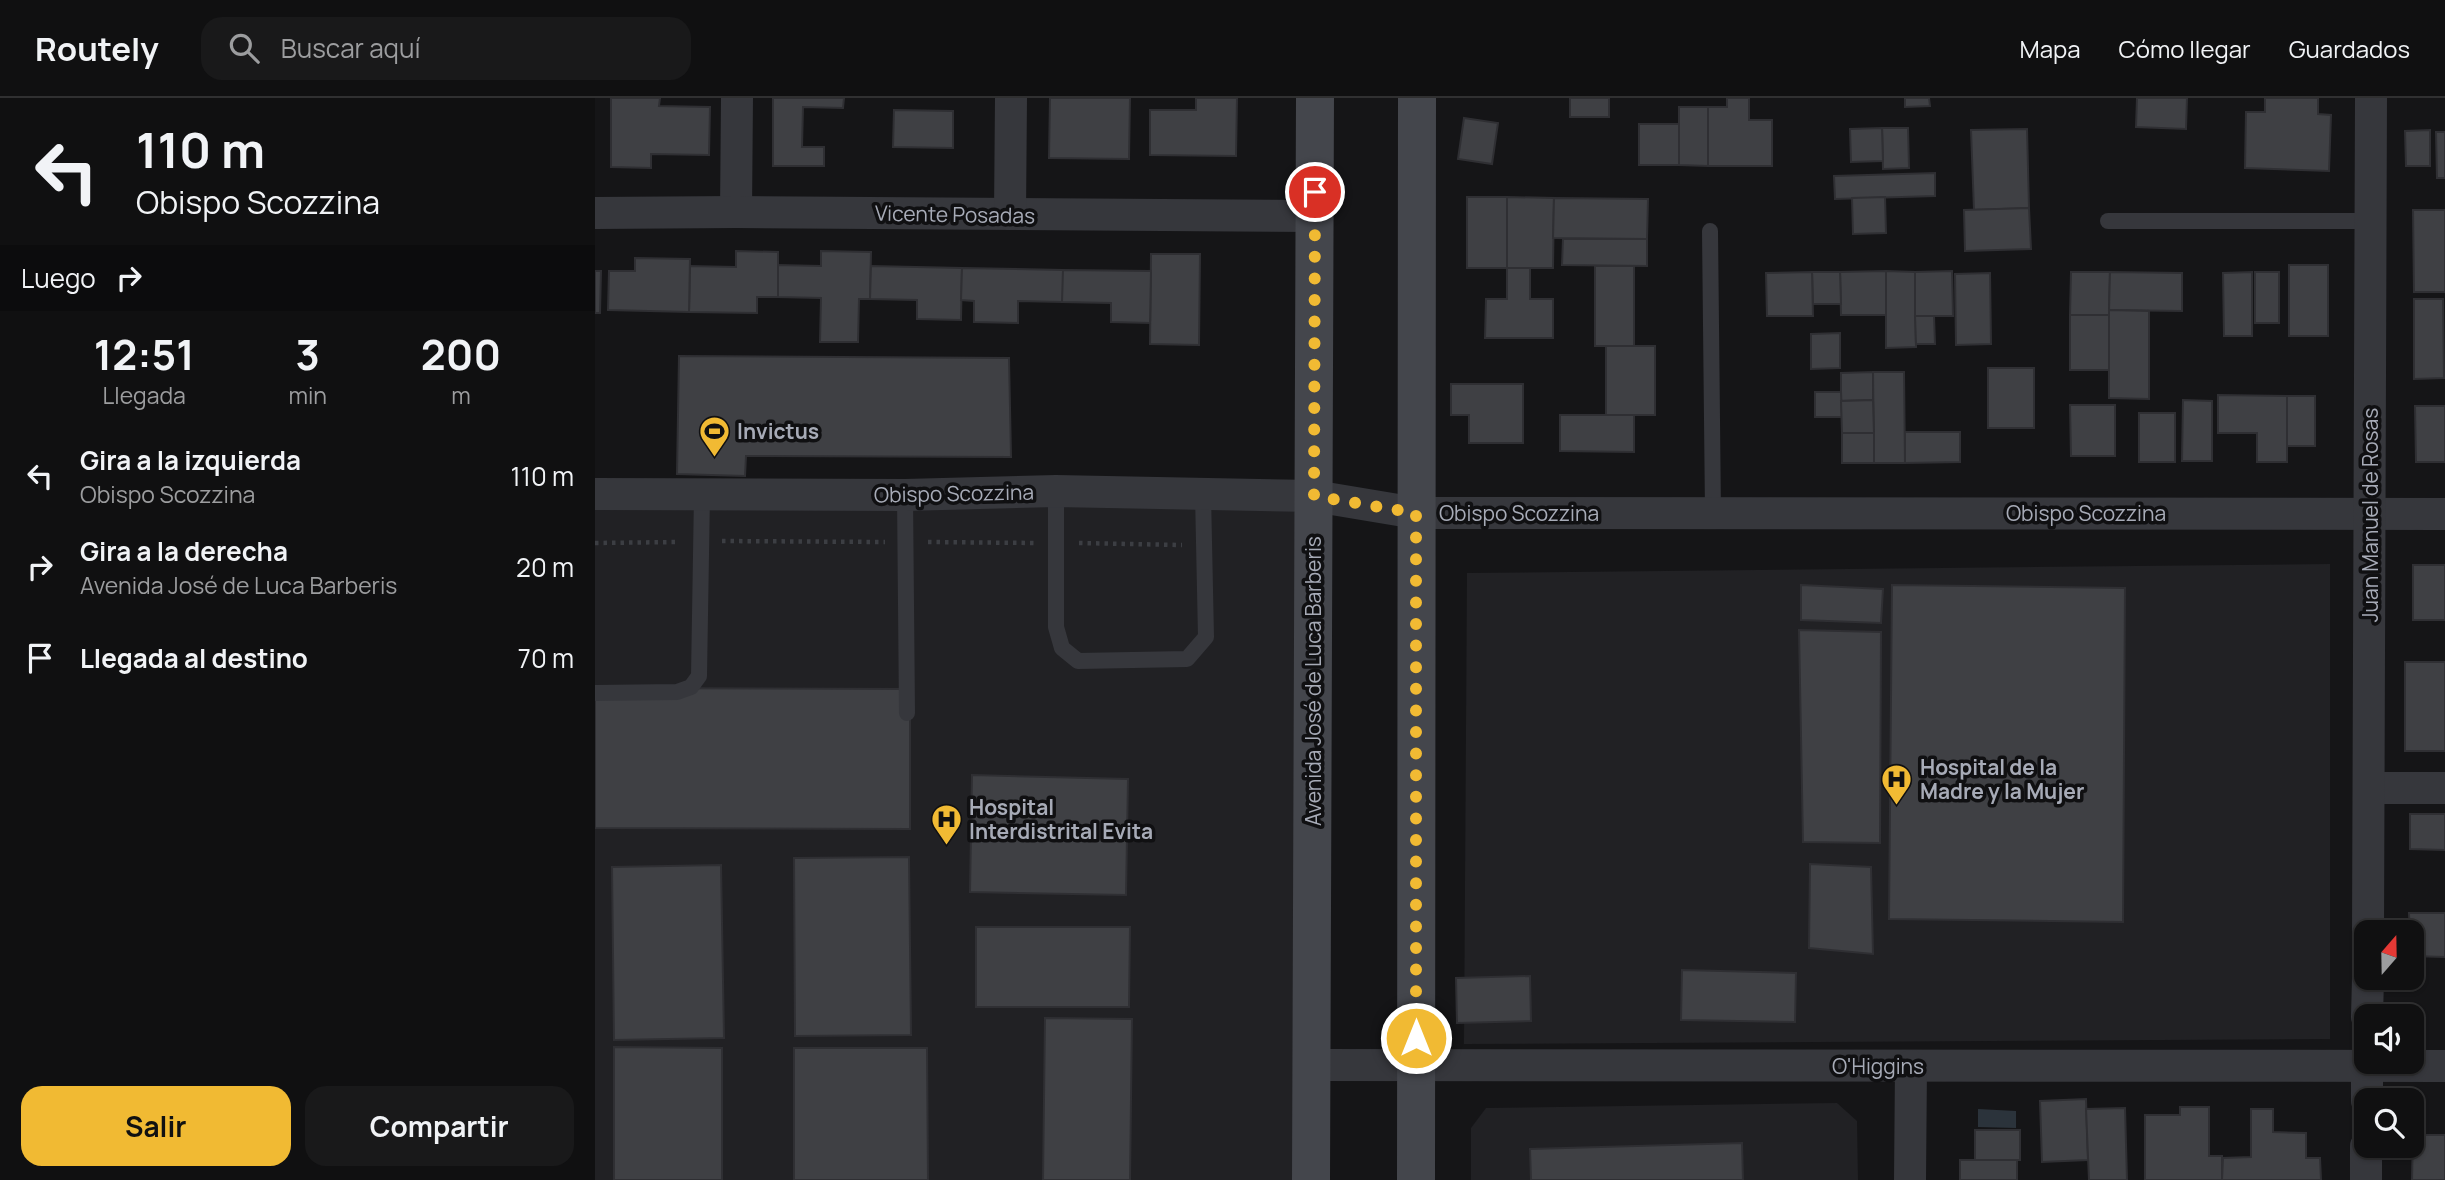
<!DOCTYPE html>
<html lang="es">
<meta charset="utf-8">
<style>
body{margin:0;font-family:Manrope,sans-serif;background:#19191a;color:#f1f3f6;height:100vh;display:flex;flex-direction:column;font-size:26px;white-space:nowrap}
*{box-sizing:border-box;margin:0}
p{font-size:23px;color:#9c9d9f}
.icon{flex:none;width:38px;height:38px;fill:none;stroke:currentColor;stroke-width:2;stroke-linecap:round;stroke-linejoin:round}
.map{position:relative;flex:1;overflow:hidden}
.drawer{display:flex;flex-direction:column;background:#101011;width:595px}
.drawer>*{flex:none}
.banner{background:#101011;color:#f1f3f6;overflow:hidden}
.needle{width:46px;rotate:20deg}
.controls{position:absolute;left:1759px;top:822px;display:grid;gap:14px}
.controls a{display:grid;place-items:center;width:70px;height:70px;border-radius:14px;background:#101011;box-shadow:0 2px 5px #0004,0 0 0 2px #303031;font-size:35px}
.pin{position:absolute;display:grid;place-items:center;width:60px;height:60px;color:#fff;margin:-30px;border:4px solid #fff;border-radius:50%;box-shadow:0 2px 7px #0007}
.me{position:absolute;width:77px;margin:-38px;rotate:0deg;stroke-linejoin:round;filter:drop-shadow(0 0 5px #0008)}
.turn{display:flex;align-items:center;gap:24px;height:147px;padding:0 21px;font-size:32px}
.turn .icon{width:91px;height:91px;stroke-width:2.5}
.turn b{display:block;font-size:49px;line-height:60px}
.then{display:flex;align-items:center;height:66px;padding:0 21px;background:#0003;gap:14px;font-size:26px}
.eta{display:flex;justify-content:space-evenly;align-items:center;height:119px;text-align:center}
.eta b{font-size:42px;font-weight:700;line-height:49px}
.primary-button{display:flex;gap:14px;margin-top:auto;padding:14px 21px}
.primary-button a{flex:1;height:80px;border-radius:21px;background:#f1ba33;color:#111;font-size:28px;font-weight:700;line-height:80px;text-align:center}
.primary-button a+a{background:#19191a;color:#f1f3f6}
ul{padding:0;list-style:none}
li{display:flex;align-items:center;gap:21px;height:91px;padding:0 21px}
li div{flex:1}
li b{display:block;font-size:26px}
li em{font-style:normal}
header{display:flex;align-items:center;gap:42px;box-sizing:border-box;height:98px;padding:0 35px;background:#101011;border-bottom:2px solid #303031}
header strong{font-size:33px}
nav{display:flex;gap:38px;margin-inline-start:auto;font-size:24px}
.search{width:490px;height:63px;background:#19191a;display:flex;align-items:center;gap:18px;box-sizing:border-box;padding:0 24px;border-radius:21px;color:#9c9d9f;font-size:26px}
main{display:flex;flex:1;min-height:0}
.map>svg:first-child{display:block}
.built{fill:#212124}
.water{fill:#2b333b}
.building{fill:#3f4044;stroke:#2f2f33;stroke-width:2}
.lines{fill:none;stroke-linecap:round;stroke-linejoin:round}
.path{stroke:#3c3e43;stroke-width:4.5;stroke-dasharray:3.5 5;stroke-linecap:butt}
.lane{stroke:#36373c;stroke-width:16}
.street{stroke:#36373c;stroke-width:32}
.secondary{stroke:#44464c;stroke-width:38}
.route{stroke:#f1ba33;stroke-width:12;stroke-dasharray:0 21.6}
.labels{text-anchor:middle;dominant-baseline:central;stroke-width:7;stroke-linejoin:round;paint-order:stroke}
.street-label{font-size:21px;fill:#a7abb7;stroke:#101012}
.poi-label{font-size:21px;font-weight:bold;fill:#a7abb7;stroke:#101012;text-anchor:start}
</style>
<header>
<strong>Routely</strong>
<div class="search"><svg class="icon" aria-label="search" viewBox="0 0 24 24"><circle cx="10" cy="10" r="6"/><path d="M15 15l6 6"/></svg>Buscar aquí</div>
<nav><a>Mapa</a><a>Cómo llegar</a><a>Guardados</a></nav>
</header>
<main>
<section class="drawer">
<div class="banner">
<div class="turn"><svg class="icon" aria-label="left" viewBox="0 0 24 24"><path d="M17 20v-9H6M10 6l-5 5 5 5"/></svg><div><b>110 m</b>Obispo Scozzina</div></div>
<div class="then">Luego<svg class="icon" aria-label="right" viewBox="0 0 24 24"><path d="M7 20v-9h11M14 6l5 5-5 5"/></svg></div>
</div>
<div class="eta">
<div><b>12:51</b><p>Llegada</p></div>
<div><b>3</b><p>min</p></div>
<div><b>200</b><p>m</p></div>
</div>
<ul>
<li><svg class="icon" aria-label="left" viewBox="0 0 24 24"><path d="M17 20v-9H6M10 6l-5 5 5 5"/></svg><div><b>Gira a la izquierda</b><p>Obispo Scozzina</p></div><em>110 m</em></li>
<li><svg class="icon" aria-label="right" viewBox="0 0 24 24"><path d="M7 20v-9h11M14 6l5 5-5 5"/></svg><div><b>Gira a la derecha</b><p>Avenida José de Luca Barberis</p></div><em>20 m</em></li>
<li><svg class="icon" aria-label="arrive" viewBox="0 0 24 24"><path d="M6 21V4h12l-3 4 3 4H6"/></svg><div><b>Llegada al destino</b></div><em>70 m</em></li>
</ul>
<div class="primary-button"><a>Salir</a><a>Compartir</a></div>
</section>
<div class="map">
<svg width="1850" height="1082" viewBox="0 0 1850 1082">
<rect width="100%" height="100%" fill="#151517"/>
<g class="built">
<polygon points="0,401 691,404 700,414 702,1082 0,1082"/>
<polygon points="1735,466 1735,941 869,946 872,475"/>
<polygon points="1242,1005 1262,1023 1263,1082 876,1082 876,1030 891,1010"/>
</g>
<polygon class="water" points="1383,1011 1421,1013 1421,1030 1383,1029"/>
<g class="building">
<polygon points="16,0 65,0 64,8 115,9 114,57 56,56 56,70 16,69"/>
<polygon points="178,0 249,0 248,10 208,9 207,49 229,49 229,68 178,68"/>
<polygon points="455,0 535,0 534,61 454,60"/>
<polygon points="601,0 642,0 641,58 555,57 555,12 601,12"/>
<rect x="975" y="0" width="39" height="19"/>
<polygon points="1132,0 1154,0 1154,22 1177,22 1177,68 1113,68 1113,9 1132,9"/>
<polygon points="1310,0 1334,0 1335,8 1310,9"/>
<polygon points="1542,0 1592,0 1591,31 1541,29"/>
<polygon points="1670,0 1723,0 1723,16 1736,17 1734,73 1650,70 1651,14 1670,14"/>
<polygon points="1084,9 1113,9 1113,68 1084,67"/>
<polygon points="299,12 358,13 358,50 298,49"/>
<polygon points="869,20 903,25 897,66 863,61"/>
<rect x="1044" y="26" width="40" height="41"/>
<polygon points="1287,30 1313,30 1314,70 1288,71"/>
<polygon points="1287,30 1288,63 1256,64 1255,31"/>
<polygon points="1432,31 1434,110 1379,112 1376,32"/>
<polygon points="1835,32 1835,68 1811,68 1810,33"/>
<polygon points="1841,34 1850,34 1850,80 1842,80"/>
<polygon points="1340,75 1340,98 1240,101 1239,78"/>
<rect x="872" y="99" width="40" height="71"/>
<polygon points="912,99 959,100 958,170 912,170"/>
<polygon points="1290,99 1291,135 1258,136 1257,100"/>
<polygon points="959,100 1053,101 1052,141 958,140"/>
<polygon points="1434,110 1436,151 1370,153 1369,112"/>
<polygon points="1818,112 1850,112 1850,194 1819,194"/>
<polygon points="968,141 1052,141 1052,168 967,167"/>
<polygon points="141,153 183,154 183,199 162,199 162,215 94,214 95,168 141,169"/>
<polygon points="226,153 276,154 275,201 264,201 263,244 225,244 226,200 183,199 183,167 226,168"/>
<polygon points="556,156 605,156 604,247 555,246"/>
<polygon points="40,160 95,161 94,214 13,212 14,173 40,173"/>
<rect x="1694" y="167" width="39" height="71"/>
<polygon points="276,168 367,170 366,222 322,221 322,202 275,201"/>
<rect x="1000" y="168" width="39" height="80"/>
<polygon points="367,170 468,172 468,204 423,203 423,225 379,224 379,203 366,202"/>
<polygon points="912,170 935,170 935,201 958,201 958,240 890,240 891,201 912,201"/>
<polygon points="468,172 556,173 555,225 516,224 516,205 467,204"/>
<polygon points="0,173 6,173 5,215 0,215"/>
<polygon points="1291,173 1320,174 1321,249 1291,250"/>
<polygon points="1291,173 1291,217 1246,217 1245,174"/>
<polygon points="1357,173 1358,218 1320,218 1320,174"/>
<polygon points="1217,174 1245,174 1246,206 1218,206"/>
<polygon points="1217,174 1218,218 1172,218 1171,175"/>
<polygon points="1476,174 1515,174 1514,217 1475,217"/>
<polygon points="1515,174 1587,175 1587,213 1514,212"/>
<polygon points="1657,174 1657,238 1629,238 1628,175"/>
<rect x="1660" y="174" width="24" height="51"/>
<polygon points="1395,175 1396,246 1361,247 1360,176"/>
<polygon points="1819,201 1848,201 1849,280 1819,281"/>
<polygon points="1514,212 1554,213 1554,301 1514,300"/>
<rect x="1475" y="217" width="39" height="55"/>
<polygon points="1320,218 1339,218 1340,246 1321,246"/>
<polygon points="1245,235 1245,270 1216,271 1216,236"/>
<rect x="1011" y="248" width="49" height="69"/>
<polygon points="84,258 414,260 416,359 151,358 150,378 82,376"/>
<rect x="1393" y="270" width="46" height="60"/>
<polygon points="1278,274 1278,302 1246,303 1246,275"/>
<polygon points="1278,274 1309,274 1310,365 1279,365"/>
<polygon points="856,286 928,286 928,345 874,345 874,317 856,317"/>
<polygon points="1220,294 1246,294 1247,319 1220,319"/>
<polygon points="1623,297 1692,298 1692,364 1662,364 1662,335 1623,335"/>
<rect x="1692" y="298" width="28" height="50"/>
<polygon points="1278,302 1279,335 1247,335 1246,303"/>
<polygon points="1588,302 1617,303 1617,363 1587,363"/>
<polygon points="1475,307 1520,307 1520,358 1476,358"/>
<polygon points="1820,308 1850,308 1850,364 1821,364"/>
<rect x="1544" y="315" width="36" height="49"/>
<polygon points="965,317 1039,317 1039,354 965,353"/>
<polygon points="1310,334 1365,334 1365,364 1310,365"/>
<rect x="1247" y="335" width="32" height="30"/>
<rect x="1818" y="467" width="32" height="55"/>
<polygon points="1206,487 1288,491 1286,525 1206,522"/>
<polygon points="1297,487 1530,490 1528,824 1294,821"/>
<polygon points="1204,532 1286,534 1285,745 1208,744"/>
<rect x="1810" y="564" width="40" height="89"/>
<polygon points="0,590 315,591 315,731 0,730"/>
<polygon points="377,677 533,681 531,797 375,794"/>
<polygon points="1815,716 1850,716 1850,752 1815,751"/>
<polygon points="314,759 316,937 200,938 199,760"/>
<polygon points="1215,766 1276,769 1278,856 1214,850"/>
<polygon points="126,767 129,940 19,942 17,769"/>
<polygon points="1814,815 1850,815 1850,859 1816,858"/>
<polygon points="381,829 535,829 534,909 381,909"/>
<polygon points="1087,872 1201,875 1200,924 1086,922"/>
<polygon points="935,878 936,923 862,925 861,880"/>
<polygon points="450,920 537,921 535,1082 448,1082"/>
<polygon points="19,949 127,950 127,1082 19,1082"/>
<polygon points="199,950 332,950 333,1082 199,1082"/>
<polygon points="1491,1001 1493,1062 1447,1064 1445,1003"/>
<polygon points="1585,1009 1614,1009 1614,1058 1627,1058 1627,1082 1550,1082 1550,1017 1585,1017"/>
<polygon points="1530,1010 1532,1082 1494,1082 1491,1011"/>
<polygon points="1656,1011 1678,1011 1678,1034 1711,1035 1711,1060 1725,1060 1726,1082 1627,1082 1628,1060 1656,1059"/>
<rect x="1380" y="1032" width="45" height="30"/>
<polygon points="1818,1037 1850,1037 1850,1082 1817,1082"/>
<polygon points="1147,1045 1148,1082 936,1082 935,1051"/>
<rect x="1365" y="1062" width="57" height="20"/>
</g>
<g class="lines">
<g class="path">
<polyline points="127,443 290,444"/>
<polyline points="333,444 440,445"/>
<polyline points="0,445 83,444"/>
<polyline points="484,445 587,447"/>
</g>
<g class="lane">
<polyline points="1513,123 1776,123"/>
<polyline points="1115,133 1118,415"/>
<polyline points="461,393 461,529 467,550 483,563 592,561 611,539 608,396"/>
<polyline points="310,397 312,615"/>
<polyline points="0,595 82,594 96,589 104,578 107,396"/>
</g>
<g class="street">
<polyline points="141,114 142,0"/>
<polyline points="0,115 141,114 720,118"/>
<polyline points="415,116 416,0"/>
<polyline points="0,396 310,397 461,393 719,398 821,415 1850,416"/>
<polyline points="1774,690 1850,690"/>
<polyline points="1773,835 1776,0"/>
<polyline points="1772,919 1773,880"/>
<polyline points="717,967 1850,968"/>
<polyline points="1772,1003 1772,964"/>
<polyline points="1315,1082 1316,968"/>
<polyline points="1771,1082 1771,1048"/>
</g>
<g class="secondary">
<polyline points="716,1082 720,0"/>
<polyline points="821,1082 822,0"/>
</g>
</g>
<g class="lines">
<polyline class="route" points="720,94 719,398 821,415 821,940"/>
</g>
<defs>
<symbol id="stadium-pin" viewBox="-11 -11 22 30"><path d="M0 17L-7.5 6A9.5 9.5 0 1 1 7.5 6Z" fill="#f1ba33" stroke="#101012"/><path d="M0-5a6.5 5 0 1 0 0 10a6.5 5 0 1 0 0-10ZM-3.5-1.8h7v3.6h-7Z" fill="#111"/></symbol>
<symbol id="hospital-pin" viewBox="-11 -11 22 30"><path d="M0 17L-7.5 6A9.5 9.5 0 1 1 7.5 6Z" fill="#f1ba33" stroke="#101012"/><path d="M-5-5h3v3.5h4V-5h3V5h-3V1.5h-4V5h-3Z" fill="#111"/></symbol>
</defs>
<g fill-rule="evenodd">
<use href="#stadium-pin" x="102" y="316" width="35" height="47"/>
<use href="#hospital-pin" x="1284" y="664" width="35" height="47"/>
<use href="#hospital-pin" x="334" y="704" width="35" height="47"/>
</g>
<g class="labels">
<g class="street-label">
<text transform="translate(360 116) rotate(1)">Vicente Posadas</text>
<text transform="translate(359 395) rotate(-1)">Obispo Scozzina</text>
<text x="924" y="415">Obispo Scozzina</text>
<text x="1491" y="415">Obispo Scozzina</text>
<text transform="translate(1775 417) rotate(-90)">Juan Manuel de Rosas</text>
<text transform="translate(718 583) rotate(-90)">Avenida José de Luca Barberis</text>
<text x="1283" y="968">O'Higgins</text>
</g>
<g class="poi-label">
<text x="142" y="333">Invictus</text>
<text x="1325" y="669">Hospital de la<tspan x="1325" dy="24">Madre y la Mujer</tspan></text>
<text x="374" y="709">Hospital<tspan x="374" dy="24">Interdistrital Evita</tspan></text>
</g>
</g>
</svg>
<div class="controls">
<a><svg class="needle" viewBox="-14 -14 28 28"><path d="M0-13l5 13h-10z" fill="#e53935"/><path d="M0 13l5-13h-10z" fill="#9c9d9f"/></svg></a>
<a><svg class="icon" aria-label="sound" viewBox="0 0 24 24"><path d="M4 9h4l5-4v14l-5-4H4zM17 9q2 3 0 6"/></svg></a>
<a><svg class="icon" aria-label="search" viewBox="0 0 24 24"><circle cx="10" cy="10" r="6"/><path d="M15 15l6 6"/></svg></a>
</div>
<div class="pin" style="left:720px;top:94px;background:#d93025"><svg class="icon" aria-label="arrive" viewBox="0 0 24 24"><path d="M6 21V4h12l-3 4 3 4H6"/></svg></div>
<svg class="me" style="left:821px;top:940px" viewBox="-20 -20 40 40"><circle r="17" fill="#f1ba33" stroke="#fff" stroke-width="3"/><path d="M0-11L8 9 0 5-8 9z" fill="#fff"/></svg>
</div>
</main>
